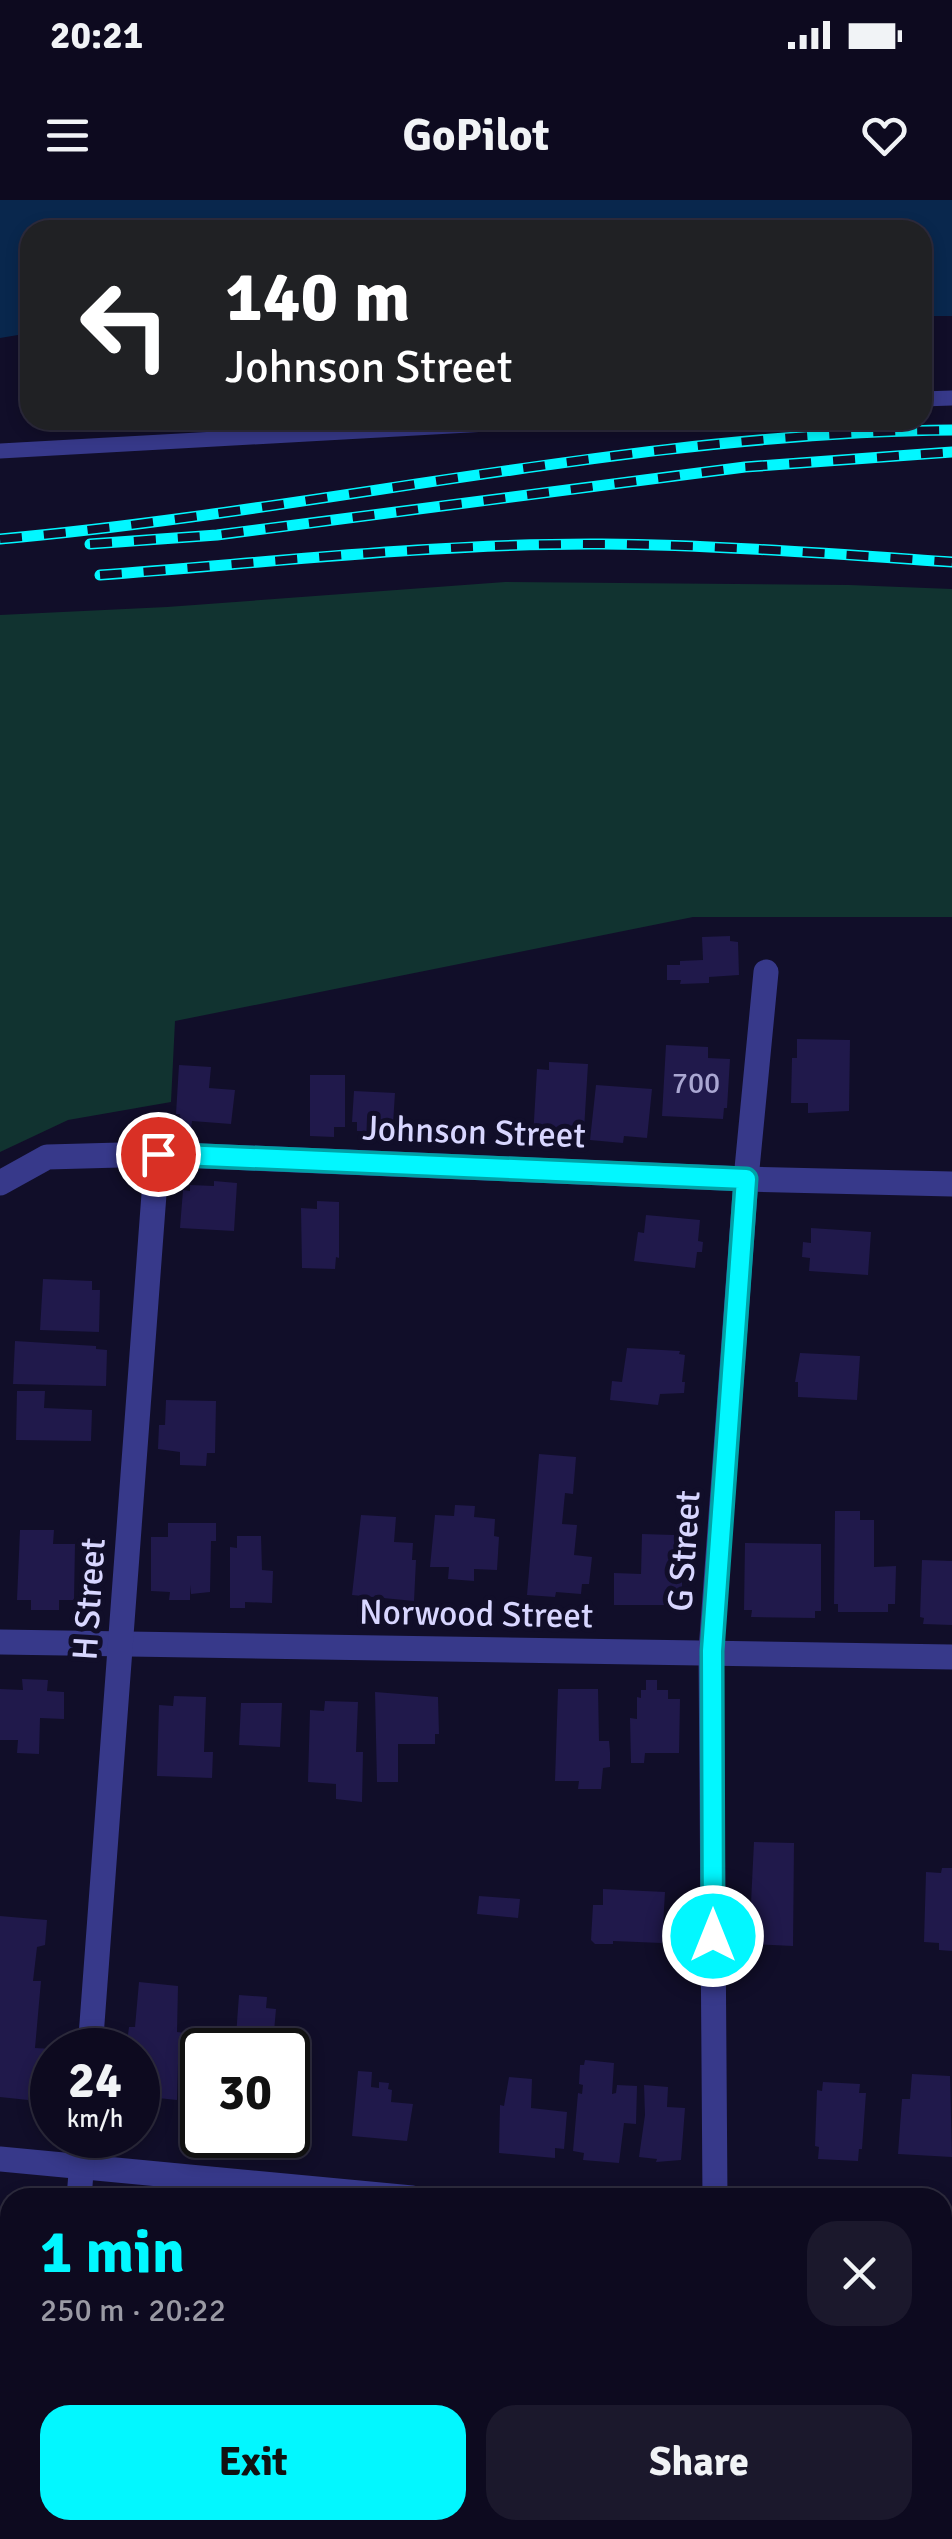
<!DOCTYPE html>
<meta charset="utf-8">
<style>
body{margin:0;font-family:Signika,sans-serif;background:#1b182c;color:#f1f3f6;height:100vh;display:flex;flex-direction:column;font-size:38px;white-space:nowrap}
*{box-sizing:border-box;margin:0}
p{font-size:32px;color:#9a9aa4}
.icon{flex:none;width:55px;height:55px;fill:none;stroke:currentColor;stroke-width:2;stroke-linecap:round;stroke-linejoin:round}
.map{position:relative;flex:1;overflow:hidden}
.side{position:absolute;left:0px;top:1988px;width:952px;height:352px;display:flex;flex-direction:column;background:#0d0a1f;border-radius:30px 30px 0 0;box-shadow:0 5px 15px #0003,0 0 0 2px #2d2b3d}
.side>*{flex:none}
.guide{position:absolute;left:20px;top:20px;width:912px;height:210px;border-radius:30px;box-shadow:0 5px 15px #0003,0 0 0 2px #2d2b3d;background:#202124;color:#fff;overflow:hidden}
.speed{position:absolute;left:30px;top:1828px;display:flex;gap:20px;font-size:50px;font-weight:700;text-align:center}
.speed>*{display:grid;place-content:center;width:130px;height:130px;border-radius:50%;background:#0d0a1f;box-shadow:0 5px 15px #0003,0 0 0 2px #2d2b3d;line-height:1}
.speed small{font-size:25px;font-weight:400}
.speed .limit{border:5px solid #111;border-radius:15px;background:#fff;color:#111}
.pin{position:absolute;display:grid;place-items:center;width:85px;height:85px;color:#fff;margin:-42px;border:5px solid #fff;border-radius:50%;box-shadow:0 2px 10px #0007}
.me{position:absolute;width:110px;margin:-55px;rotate:0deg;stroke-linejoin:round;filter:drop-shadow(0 0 8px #0008)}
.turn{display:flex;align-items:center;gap:35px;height:210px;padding:0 40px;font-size:45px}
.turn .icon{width:130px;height:130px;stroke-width:2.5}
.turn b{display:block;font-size:70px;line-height:85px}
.round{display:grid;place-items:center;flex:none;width:105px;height:105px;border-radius:30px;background:#1b182c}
.headline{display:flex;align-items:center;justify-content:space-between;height:170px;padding:0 40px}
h1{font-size:60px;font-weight:700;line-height:75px;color:#02f7ff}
.button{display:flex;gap:20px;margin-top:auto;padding:20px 40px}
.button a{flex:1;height:115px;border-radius:30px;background:#02f7ff;color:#111;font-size:40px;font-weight:700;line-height:115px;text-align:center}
.button a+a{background:#1b182c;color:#f1f3f6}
.status{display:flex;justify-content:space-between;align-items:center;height:70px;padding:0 50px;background:#0d0a1f;direction:ltr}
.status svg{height:28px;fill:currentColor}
header{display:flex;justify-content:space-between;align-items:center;height:130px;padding:0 40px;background:#0d0a1f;font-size:45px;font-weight:700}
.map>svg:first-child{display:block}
.green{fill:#113330}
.water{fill:#09274d}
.building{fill:#20194b}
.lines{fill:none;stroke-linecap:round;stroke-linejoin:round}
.lane{stroke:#37398a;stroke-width:15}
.street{stroke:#37398a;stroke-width:25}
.rail-casing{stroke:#02f7ff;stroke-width:11}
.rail{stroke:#110e29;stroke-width:8;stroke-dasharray:22;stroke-linecap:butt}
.route-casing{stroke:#01a1a6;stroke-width:25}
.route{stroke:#02f7ff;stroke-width:18}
.labels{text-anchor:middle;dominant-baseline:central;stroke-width:10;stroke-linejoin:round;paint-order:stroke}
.number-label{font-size:30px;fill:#aaa7d2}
.street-label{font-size:35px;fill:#d8d6ff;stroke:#110e29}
</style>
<div class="status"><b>20:21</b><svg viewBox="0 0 49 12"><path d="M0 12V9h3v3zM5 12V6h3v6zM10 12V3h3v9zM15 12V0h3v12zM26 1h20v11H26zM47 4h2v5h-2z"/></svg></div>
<header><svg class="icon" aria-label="menu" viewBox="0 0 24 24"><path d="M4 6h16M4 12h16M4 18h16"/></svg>GoPilot<svg class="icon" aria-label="heart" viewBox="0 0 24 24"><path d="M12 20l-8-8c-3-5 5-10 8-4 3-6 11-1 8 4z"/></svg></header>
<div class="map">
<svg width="952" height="2339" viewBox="0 0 952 2339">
<rect width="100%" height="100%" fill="#110e29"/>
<polygon class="green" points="505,382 849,385 952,389 952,717 693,717 175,821 171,902 68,920 0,952 0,415 167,407"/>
<polygon class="water" points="0,0 952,0 952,116 923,116 922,30 30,30 30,133 0,138"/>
<g class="building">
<polygon points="730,736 730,741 738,742 739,775 709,777 709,783 680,784 681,780 667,780 667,765 680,765 680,761 703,760 702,737"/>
<polygon points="797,839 850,840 849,911 808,913 808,903 791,903 792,858 797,858"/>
<polygon points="666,845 708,847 708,858 730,859 727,908 724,908 723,919 662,916"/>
<polygon points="549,862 588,864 584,930 576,929 576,941 533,938 537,869 549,870"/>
<polygon points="179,865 211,867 209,888 235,890 231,924 192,921 191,929 181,928 180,914 176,914"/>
<polygon points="310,875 345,875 345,927 334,927 334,937 310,936"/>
<polygon points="596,885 652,889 647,938 624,936 623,943 590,940"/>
<polygon points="354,891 395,893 393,924 390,923 389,932 357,931 357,922 352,922"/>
<polygon points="214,981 237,983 234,1031 180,1028 183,990 190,991 190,985 214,986"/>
<polygon points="317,1001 339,1002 339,1058 336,1057 335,1069 302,1068 301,1008 317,1009"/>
<polygon points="646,1015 700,1020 698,1041 703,1042 702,1052 697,1052 695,1068 634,1061 638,1032 644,1033"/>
<polygon points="811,1028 871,1032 868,1075 809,1071 810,1058 802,1057 803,1042 811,1043"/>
<polygon points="43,1079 92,1081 92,1090 100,1090 99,1132 40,1130"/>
<polygon points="15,1141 96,1146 96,1149 107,1150 106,1186 13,1184"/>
<polygon points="627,1148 680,1151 679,1154 685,1155 682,1182 685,1182 684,1193 660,1194 658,1205 610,1200 612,1181 622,1182"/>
<polygon points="800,1153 860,1156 857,1200 798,1197 798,1182 795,1182"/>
<polygon points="17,1191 45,1191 44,1208 92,1210 91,1241 16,1240"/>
<polygon points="166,1200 216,1201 215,1253 207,1253 206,1266 180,1265 180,1252 158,1249 159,1225 165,1225"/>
<polygon points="539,1254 576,1257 573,1294 565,1293 562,1324 577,1325 574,1355 592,1357 589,1384 582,1384 581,1394 556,1392 555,1397 527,1395"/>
<polygon points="455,1305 475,1306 474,1317 495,1319 494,1336 499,1337 497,1370 474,1369 474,1381 448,1379 449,1367 430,1367 435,1315 454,1316"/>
<polygon points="835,1311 860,1311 860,1320 874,1320 874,1367 896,1366 895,1404 888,1404 888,1412 838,1412 838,1404 834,1404"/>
<polygon points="361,1315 396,1317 394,1342 413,1343 412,1360 416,1360 414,1401 352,1395"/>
<polygon points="168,1323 216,1323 216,1341 211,1341 210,1392 191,1394 190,1385 190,1400 169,1400 170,1392 151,1391 151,1337 168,1337"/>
<polygon points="20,1330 54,1330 53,1344 75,1344 74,1400 59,1400 59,1410 31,1410 31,1400 17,1400"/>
<polygon points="642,1334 674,1335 675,1374 682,1374 682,1405 614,1405 614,1373 641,1374"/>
<polygon points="237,1336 261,1336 262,1370 273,1371 272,1403 245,1402 245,1408 230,1408 230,1347 237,1348"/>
<polygon points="745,1343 821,1344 821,1411 815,1411 815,1418 751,1417 752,1410 744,1410"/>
<polygon points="922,1360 952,1361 952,1425 923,1424 924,1418 920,1417"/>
<polygon points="22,1479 48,1480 47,1491 64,1492 64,1519 40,1518 39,1554 17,1553 18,1540 0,1540 0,1489 23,1490"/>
<polygon points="646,1480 657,1480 657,1490 668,1490 668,1499 680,1499 679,1553 645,1553 644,1563 631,1563 630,1518 637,1519 637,1497 641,1498 641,1490 646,1490"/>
<polygon points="558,1489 598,1489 599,1541 609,1541 610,1552 610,1567 603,1568 601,1589 578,1589 579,1581 555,1581"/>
<polygon points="375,1492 438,1497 439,1534 435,1534 435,1544 398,1544 398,1582 377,1582"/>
<polygon points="174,1496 206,1497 204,1552 213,1552 212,1578 157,1576 159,1505 173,1506"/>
<polygon points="325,1501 358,1502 356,1552 363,1552 362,1602 336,1599 336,1584 308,1582 310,1510 324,1511"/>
<polygon points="241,1503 282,1503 280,1547 239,1545"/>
<polygon points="754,1642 794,1643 793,1746 749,1744"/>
<polygon points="942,1668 952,1668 952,1751 939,1750 939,1743 924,1742 926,1672 941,1673"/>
<polygon points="603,1689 665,1692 662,1743 613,1741 613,1744 595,1744 591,1740 593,1705 603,1705"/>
<polygon points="479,1696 520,1699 518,1718 477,1714"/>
<polygon points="0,1716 47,1720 45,1745 37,1747 33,1781 41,1781 35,1848 52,1849 49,1886 29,1884 28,1900 0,1897"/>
<polygon points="139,1782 178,1786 177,1832 185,1833 181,1864 178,1864 177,1900 138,1896 138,1850 126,1850 129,1827 135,1827"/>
<polygon points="239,1795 267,1797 266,1808 276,1809 273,1843 288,1844 288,1850 235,1850"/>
<polygon points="585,1860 614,1863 612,1894 616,1893 617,1885 637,1886 636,1924 624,1923 619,1963 583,1960 584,1953 573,1951 578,1893 582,1894 583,1885 579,1884 580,1865 584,1865"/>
<polygon points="358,1871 372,1872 371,1887 379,1888 379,1882 389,1883 388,1889 392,1890 391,1902 413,1904 407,1941 352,1936"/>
<polygon points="912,1874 950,1876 952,1957 898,1954 902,1899 910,1899"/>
<polygon points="509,1877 532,1879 531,1908 567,1912 564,1949 555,1948 555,1958 499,1953 500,1905 504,1906"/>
<polygon points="823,1882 860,1884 859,1893 866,1893 862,1949 859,1949 858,1961 818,1959 819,1947 815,1946 817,1890 822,1891"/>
<polygon points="644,1885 668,1887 667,1907 685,1908 681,1960 656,1962 657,1959 639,1957 645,1915"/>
<polygon points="0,2018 10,2019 10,2112 0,2111"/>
<polygon points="942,2107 952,2108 950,2165 942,2164"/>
</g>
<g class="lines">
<g class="lane">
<polyline points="922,199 952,198"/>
<polyline points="0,251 558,220"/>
</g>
<g class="street">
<polyline points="0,983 47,957 157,954 746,979 952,984"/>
<polyline points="0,1442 952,1457"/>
<polyline points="90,1850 157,954"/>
<polyline points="0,1959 412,1998"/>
<polyline points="79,1998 84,1935"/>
<polyline points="715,1998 711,1451 746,979 766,772"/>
<polyline points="942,2037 952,2038"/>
<polyline points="53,2339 53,2330"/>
<polyline points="684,2339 685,2330"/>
</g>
<defs>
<g id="rail">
<path d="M 0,339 C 316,311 635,233 952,230"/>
<polyline points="90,344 217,335 745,267 952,252"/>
<path d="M 100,375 C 264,363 437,343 602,344 C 719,345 835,354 952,362"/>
</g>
</defs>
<use href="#rail" class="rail-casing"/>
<use href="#rail" class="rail"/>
</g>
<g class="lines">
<defs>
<polyline id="route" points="158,954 746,979 712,1451 713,1736"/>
</defs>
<use href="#route" class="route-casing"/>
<use href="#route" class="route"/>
</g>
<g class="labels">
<g class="number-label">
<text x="696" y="883">700</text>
</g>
<g class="street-label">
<text transform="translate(474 932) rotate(2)">Johnson Street</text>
<text transform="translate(684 1351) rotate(-86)">G Street</text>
<text transform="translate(89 1399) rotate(-86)">H Street</text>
<text transform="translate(476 1414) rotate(1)">Norwood Street</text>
</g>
</g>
</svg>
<div class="speed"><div>24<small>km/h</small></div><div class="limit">30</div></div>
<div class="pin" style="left:158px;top:954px;background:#d93025"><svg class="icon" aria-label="arrive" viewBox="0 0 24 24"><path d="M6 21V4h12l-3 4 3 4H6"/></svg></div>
<svg class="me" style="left:713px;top:1736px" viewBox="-20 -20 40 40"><circle r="17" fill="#02f7ff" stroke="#fff" stroke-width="3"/><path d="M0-11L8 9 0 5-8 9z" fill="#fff"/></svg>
<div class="guide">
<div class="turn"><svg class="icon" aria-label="left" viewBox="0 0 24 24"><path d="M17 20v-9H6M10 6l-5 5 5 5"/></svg><div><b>140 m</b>Johnson Street</div></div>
</div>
<section class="side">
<div class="headline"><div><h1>1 min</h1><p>250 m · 20:22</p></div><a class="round"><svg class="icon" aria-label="close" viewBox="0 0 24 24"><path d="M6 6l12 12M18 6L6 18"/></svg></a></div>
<div class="button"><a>Exit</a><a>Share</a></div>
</section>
</div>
